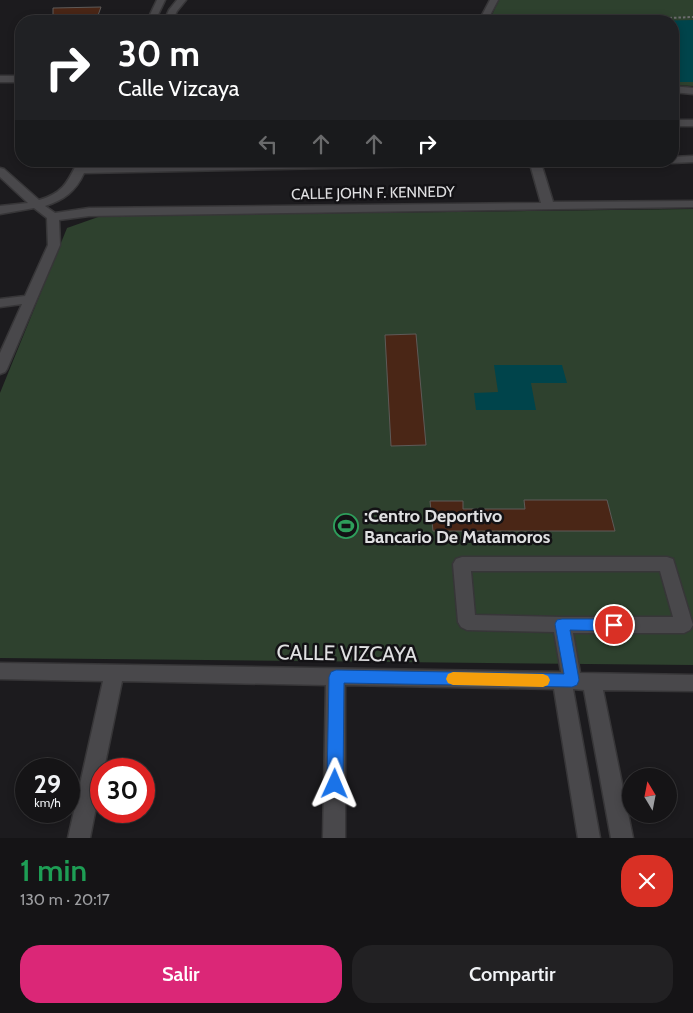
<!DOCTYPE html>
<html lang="es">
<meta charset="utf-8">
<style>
body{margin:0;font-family:Cabin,sans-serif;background:#222123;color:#f1f3f6;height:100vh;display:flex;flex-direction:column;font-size:19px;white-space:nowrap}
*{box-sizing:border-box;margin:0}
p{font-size:16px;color:#9d9ea1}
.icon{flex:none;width:28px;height:28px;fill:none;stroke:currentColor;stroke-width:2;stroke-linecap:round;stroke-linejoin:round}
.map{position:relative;height:838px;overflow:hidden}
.details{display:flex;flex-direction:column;background:#151416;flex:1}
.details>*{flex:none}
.guide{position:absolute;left:15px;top:15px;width:664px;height:152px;border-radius:20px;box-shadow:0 2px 8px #0003,0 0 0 1px #343335;background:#202124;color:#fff;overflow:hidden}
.needle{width:32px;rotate:350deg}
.tools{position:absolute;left:622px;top:768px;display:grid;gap:10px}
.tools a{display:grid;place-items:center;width:55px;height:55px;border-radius:50%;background:#151416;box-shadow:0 2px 8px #0003,0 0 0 1px #343335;font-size:25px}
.speed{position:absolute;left:15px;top:758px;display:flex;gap:10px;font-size:25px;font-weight:700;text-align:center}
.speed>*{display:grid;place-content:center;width:65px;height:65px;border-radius:50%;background:#151416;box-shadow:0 2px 8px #0003,0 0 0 1px #343335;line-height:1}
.speed small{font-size:12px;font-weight:400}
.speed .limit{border:8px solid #d22;background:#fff;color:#111}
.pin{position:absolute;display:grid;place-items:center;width:42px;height:42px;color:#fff;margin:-21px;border:2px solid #fff;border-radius:50%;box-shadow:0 1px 5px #0007}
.me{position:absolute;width:55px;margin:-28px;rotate:1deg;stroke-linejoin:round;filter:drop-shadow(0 0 4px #0008)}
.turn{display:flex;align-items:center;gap:18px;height:105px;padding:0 20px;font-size:22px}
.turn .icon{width:65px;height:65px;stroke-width:2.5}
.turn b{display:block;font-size:35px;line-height:42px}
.lanes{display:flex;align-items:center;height:48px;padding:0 20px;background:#0003;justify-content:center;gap:25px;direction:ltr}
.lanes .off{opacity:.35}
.round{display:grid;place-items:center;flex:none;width:52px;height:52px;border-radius:20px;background:#222123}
.overview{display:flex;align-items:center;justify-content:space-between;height:85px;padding:0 20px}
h1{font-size:30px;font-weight:600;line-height:38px;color:#1e9e55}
.cta{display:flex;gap:10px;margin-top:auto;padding:10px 20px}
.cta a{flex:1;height:58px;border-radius:20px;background:#db2777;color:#fff;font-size:20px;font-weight:600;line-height:58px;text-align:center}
.cta a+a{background:#222123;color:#f1f3f6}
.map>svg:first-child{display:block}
.green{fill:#2e412e}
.water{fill:#00444b}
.building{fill:#4a2616;stroke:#5e5a58}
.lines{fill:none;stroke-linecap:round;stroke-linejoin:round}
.minor-casing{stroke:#373638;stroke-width:3}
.path{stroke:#6d6d6f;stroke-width:2;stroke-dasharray:2.5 2;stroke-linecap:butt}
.minor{fill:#49484b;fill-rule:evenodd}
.route{fill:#1a73e8;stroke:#114b97}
.slow{fill:#f59e0b}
.labels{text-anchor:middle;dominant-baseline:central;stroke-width:5;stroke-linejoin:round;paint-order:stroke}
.far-street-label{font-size:15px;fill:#e0e0e2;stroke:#131215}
.poi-label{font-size:18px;font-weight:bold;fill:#e0e0e2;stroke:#131215;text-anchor:start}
.near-street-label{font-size:21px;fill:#e0e0e2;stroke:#131215}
</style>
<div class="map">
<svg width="693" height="838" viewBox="0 0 693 838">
<rect width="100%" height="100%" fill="#1c1b1e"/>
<g class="green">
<polygon points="499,0 693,0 693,86 673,85 672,21 489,21"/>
<polygon points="693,209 693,665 0,658 0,393 67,228 101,216"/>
</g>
<g class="water">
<polygon points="693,20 693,82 673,82 672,21 652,21"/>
<polygon points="494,365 562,365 567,383 531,383 536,410 476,410 474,393 498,392"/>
</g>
<g class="building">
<polygon points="101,7 96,21 53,21 53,8"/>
<polygon points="416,334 426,445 391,446 385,335"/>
<polygon points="524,500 607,500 615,531 433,531 430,501 463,501 463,509 525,509"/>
</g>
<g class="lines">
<defs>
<g id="minor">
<polygon points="157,0 165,0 155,21 147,21"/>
<polygon points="177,0 186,0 177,11 172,21 164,21 169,10"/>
<polygon points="490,0 498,0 487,21 479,21"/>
<rect x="0" y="76" width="21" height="6"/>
<polygon points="672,86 693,88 693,94 672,92"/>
<rect x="672" y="120" width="21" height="6"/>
<polygon points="693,156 693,162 672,163 667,161 672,161 672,157"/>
<path d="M 78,161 L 88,161 L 86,167 L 356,161 L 542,161 L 541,163 L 553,202 L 693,201 L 693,207 L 89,216 L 59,220 L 60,245 L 7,369 L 5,372 L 0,374 L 0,353 L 22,304 L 0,307 L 0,299 L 25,296 L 48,245 L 47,218 L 34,208 L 0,214 L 0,206 L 28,203 L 0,177 L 0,168 L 4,169 L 39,200 C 64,193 68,181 78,161 ZM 530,164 L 541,203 L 89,208 L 55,213 L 45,206 C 64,200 76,191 84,173 Z"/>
<path d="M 462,557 L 667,557 L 673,559 L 693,625 L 690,630 L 684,633 L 573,633 L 580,673 L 693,675 L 693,691 L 603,690 L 633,838 L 611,838 L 584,690 L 573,689 L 600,838 L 578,838 L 554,689 L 345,685 L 345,838 L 323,838 L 326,685 L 122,681 L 104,769 L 101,769 L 101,782 L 90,838 L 68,838 L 103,681 L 0,679 L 0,663 L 561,672 L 554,632 L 467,630 L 461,627 L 458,622 L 453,564 L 456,559 ZM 471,571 L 660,571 L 673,617 L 562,617 L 475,615 Z"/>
</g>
</defs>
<use href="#minor" class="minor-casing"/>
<polyline class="path" points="593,21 693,17"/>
<use href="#minor" class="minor"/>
</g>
<polygon class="route" points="562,619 614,619 619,621 621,625 619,629 614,631 570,630 579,680 577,685 572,687 344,683 343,784 340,790 335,792 329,790 327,784 329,677 331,672 336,670 564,674 555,624 557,620"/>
<polygon class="slow" points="453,672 543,674 548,676 550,680 548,685 543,687 453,685 448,683 446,679 448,674"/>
<defs>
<symbol id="stadium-ring" viewBox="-11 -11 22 22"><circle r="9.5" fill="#131215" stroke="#2e9e5b" stroke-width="1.5"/><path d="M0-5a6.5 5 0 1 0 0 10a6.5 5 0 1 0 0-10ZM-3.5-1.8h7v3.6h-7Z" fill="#2e9e5b"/></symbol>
</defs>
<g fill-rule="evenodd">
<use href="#stadium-ring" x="332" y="512" width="28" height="28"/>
</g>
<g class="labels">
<g class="far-street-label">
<text transform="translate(373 193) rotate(-1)">CALLE JOHN F. KENNEDY</text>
</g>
<g class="poi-label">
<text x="364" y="516">:Centro Deportivo<tspan x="364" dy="21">Bancario De Matamoros</tspan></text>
</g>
<g class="near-street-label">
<text transform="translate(347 653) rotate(1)">CALLE VIZCAYA</text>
</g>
</g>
</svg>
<div class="tools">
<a><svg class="needle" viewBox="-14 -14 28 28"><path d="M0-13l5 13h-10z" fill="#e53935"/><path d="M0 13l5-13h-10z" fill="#9d9ea1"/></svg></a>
</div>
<div class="speed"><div>29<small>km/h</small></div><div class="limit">30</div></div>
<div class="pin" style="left:614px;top:625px;background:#d93025"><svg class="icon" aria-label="arrive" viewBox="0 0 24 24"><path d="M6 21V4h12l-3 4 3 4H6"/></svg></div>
<svg class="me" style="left:335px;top:784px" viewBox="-20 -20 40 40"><path d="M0-17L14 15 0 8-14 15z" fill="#1a73e8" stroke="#fff" stroke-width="4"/></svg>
<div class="guide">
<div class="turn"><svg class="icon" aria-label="right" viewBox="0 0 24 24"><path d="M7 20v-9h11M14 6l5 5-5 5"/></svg><div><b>30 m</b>Calle Vizcaya</div></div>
<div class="lanes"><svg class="icon off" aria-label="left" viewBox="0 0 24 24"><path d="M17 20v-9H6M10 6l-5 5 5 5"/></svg><svg class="icon off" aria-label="ahead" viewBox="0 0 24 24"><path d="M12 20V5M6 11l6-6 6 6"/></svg><svg class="icon off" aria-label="ahead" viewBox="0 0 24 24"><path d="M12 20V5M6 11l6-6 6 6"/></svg><svg class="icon" aria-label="right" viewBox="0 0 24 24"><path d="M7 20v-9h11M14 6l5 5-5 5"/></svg></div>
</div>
</div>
<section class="details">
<div class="overview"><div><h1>1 min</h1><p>130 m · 20:17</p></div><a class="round" style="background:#d93025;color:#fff"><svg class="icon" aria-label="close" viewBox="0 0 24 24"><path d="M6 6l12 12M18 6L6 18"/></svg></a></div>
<div class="cta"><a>Salir</a><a>Compartir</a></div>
</section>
